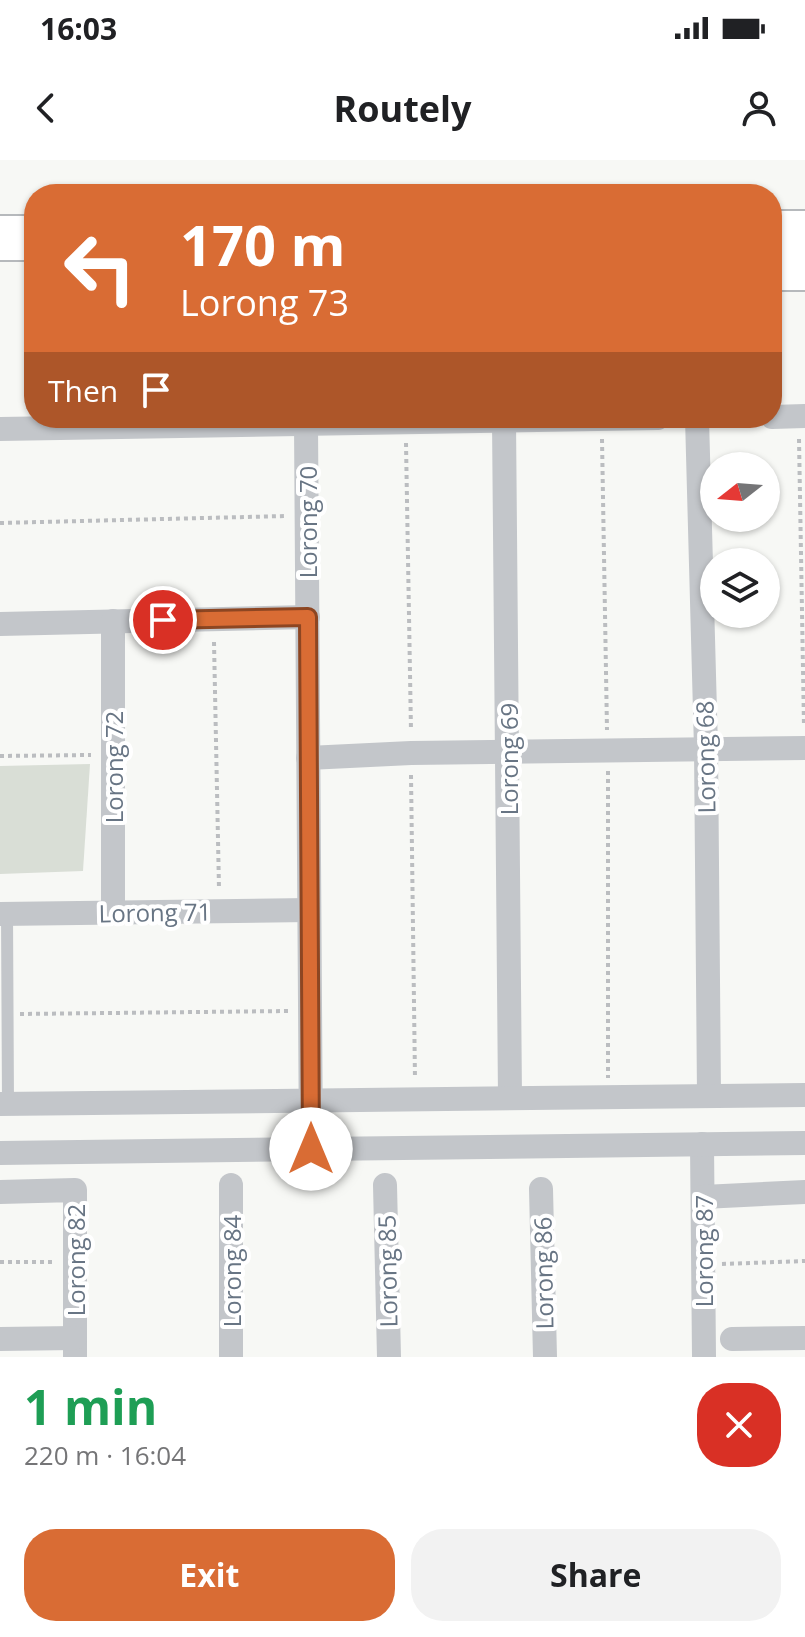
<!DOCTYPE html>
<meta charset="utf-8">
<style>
body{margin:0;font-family:"Open Sans",sans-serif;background:#f2f2f2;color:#202124;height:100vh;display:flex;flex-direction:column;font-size:30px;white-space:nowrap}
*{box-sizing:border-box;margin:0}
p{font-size:26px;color:#757577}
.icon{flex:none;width:44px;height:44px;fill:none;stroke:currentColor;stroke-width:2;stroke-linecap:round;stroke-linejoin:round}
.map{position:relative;height:1197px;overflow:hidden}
.panel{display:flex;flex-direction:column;background:#fff;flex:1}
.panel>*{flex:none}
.guide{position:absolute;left:24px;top:24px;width:758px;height:244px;border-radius:32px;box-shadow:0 2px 6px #0004;background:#d96c34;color:#fff;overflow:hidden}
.needle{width:52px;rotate:253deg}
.buttons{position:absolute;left:700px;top:292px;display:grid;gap:16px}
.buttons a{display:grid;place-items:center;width:80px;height:80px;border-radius:50%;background:#fff;box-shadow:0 2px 6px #0004;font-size:40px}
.pin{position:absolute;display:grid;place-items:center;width:68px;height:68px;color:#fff;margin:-34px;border:4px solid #fff;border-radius:50%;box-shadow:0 2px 8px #0007}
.me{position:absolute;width:88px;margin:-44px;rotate:0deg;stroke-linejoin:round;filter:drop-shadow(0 0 6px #0008)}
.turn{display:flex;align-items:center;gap:28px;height:168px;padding:0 24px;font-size:36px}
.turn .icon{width:104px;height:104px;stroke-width:2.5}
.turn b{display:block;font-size:56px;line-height:68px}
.then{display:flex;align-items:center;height:76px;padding:0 24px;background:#0003;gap:16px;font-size:30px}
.round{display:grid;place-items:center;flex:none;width:84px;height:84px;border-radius:32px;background:#f2f2f2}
.overview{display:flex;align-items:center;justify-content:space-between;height:136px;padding:0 24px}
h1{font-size:48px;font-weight:700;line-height:60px;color:#1e9e55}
.primary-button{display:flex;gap:16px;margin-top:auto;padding:16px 24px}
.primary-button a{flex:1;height:92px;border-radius:32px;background:#d96c34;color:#fff;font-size:32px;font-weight:700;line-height:92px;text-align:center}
.primary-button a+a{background:#f2f2f2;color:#202124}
.status{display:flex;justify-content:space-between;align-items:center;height:56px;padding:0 40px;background:#fff;direction:ltr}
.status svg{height:22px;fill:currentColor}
header{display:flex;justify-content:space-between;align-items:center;height:104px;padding:0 24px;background:#fff;font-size:36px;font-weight:700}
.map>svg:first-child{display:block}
.green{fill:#d9ded6}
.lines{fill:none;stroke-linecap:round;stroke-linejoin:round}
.highway-casing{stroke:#b6b9bc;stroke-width:48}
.path{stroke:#bbbdc0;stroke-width:4;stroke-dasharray:4 4;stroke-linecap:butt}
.lane{stroke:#c3c6ca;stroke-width:12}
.street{stroke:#c3c6ca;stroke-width:24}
.highway{stroke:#fff;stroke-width:44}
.route-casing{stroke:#8d4622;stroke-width:20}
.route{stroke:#d96c34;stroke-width:14}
.labels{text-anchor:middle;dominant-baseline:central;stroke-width:8;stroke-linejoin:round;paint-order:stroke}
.street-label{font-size:24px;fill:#687584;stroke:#fff}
</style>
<div class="status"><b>16:03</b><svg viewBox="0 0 49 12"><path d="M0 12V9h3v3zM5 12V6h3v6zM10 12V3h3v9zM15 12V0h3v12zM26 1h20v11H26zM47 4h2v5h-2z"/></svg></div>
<header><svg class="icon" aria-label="back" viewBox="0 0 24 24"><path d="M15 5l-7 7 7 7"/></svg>Routely<svg class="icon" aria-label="person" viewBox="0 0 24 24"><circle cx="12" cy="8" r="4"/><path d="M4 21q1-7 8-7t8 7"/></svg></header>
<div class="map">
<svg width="805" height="1197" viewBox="0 0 805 1197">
<rect width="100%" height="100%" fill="#f7f8f5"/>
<polygon class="green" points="90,604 83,711 0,714 0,606"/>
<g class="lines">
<defs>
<g id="highway">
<polyline points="772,73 805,73"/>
<polyline points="0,78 34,78"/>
<polyline points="772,108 805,108"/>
</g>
</defs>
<use href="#highway" class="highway-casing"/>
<g class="path">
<polyline points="602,279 607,570"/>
<polyline points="799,279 804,566"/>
<polyline points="406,283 411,571"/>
<polyline points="0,363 286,356"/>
<polyline points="214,482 219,729"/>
<polyline points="0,596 91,595"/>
<polyline points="608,611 608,918"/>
<polyline points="411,615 415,919"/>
<polyline points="20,854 288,851"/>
<polyline points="0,1102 54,1102"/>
<polyline points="722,1104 805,1101"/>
</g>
<polyline class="lane" points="7,754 8,943"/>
<g class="street">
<polyline points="772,257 805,256"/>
<polyline points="697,258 706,588 709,935"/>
<polyline points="504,260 510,938"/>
<polyline points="306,264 311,989"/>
<polyline points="0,269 658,258"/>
<polyline points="0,464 308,457"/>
<polyline points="308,598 411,593 805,588"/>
<polyline points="113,753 113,461"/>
<polyline points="0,754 309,750"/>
<polyline points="0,944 805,935"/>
<polyline points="702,984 704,1197"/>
<polyline points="0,993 805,983"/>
<polyline points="231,1025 231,1197"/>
<polyline points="385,1025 389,1197"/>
<polyline points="541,1029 545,1197"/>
<polyline points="0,1032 75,1030 75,1197"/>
<polyline points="703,1037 805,1032"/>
<polyline points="0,1179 75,1178"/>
<polyline points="732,1179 805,1178"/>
</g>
<use href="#highway" class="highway"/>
</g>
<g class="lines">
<defs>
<polyline id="route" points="163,460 308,457 311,989"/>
</defs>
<use href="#route" class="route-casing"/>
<use href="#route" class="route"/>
</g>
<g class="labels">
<g class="street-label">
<text transform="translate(307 362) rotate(-90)">Lorong 70</text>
<text transform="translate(705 597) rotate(-91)">Lorong 68</text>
<text transform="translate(508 599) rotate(-90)">Lorong 69</text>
<text transform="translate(113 607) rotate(-90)">Lorong 72</text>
<text transform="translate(155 752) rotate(-1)">Lorong 71</text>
<text transform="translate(703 1091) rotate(-90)">Lorong 87</text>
<text transform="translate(75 1100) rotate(-90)">Lorong 82</text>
<text transform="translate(231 1111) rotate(-90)">Lorong 84</text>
<text transform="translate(387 1111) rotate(-91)">Lorong 85</text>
<text transform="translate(543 1113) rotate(-91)">Lorong 86</text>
</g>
</g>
</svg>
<div class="buttons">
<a><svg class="needle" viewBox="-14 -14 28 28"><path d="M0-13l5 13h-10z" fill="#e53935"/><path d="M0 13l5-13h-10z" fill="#757577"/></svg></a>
<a><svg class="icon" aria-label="layers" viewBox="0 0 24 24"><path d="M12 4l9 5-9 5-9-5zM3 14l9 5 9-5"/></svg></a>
</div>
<div class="pin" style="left:163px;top:460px;background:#d93025"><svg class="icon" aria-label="arrive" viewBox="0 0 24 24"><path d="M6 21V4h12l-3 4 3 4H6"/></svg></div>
<svg class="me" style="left:311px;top:989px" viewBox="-20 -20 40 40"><circle r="19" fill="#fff"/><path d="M0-13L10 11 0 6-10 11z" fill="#d96c34"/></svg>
<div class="guide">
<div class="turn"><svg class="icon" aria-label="left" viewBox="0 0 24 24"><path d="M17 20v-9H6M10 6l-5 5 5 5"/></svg><div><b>170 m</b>Lorong 73</div></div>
<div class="then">Then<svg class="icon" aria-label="arrive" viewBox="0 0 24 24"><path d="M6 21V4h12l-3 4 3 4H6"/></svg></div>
</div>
</div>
<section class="panel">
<div class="overview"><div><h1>1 min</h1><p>220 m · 16:04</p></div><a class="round" style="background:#d93025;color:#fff"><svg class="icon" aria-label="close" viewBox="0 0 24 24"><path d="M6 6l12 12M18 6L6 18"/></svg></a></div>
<div class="primary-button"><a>Exit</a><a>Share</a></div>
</section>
